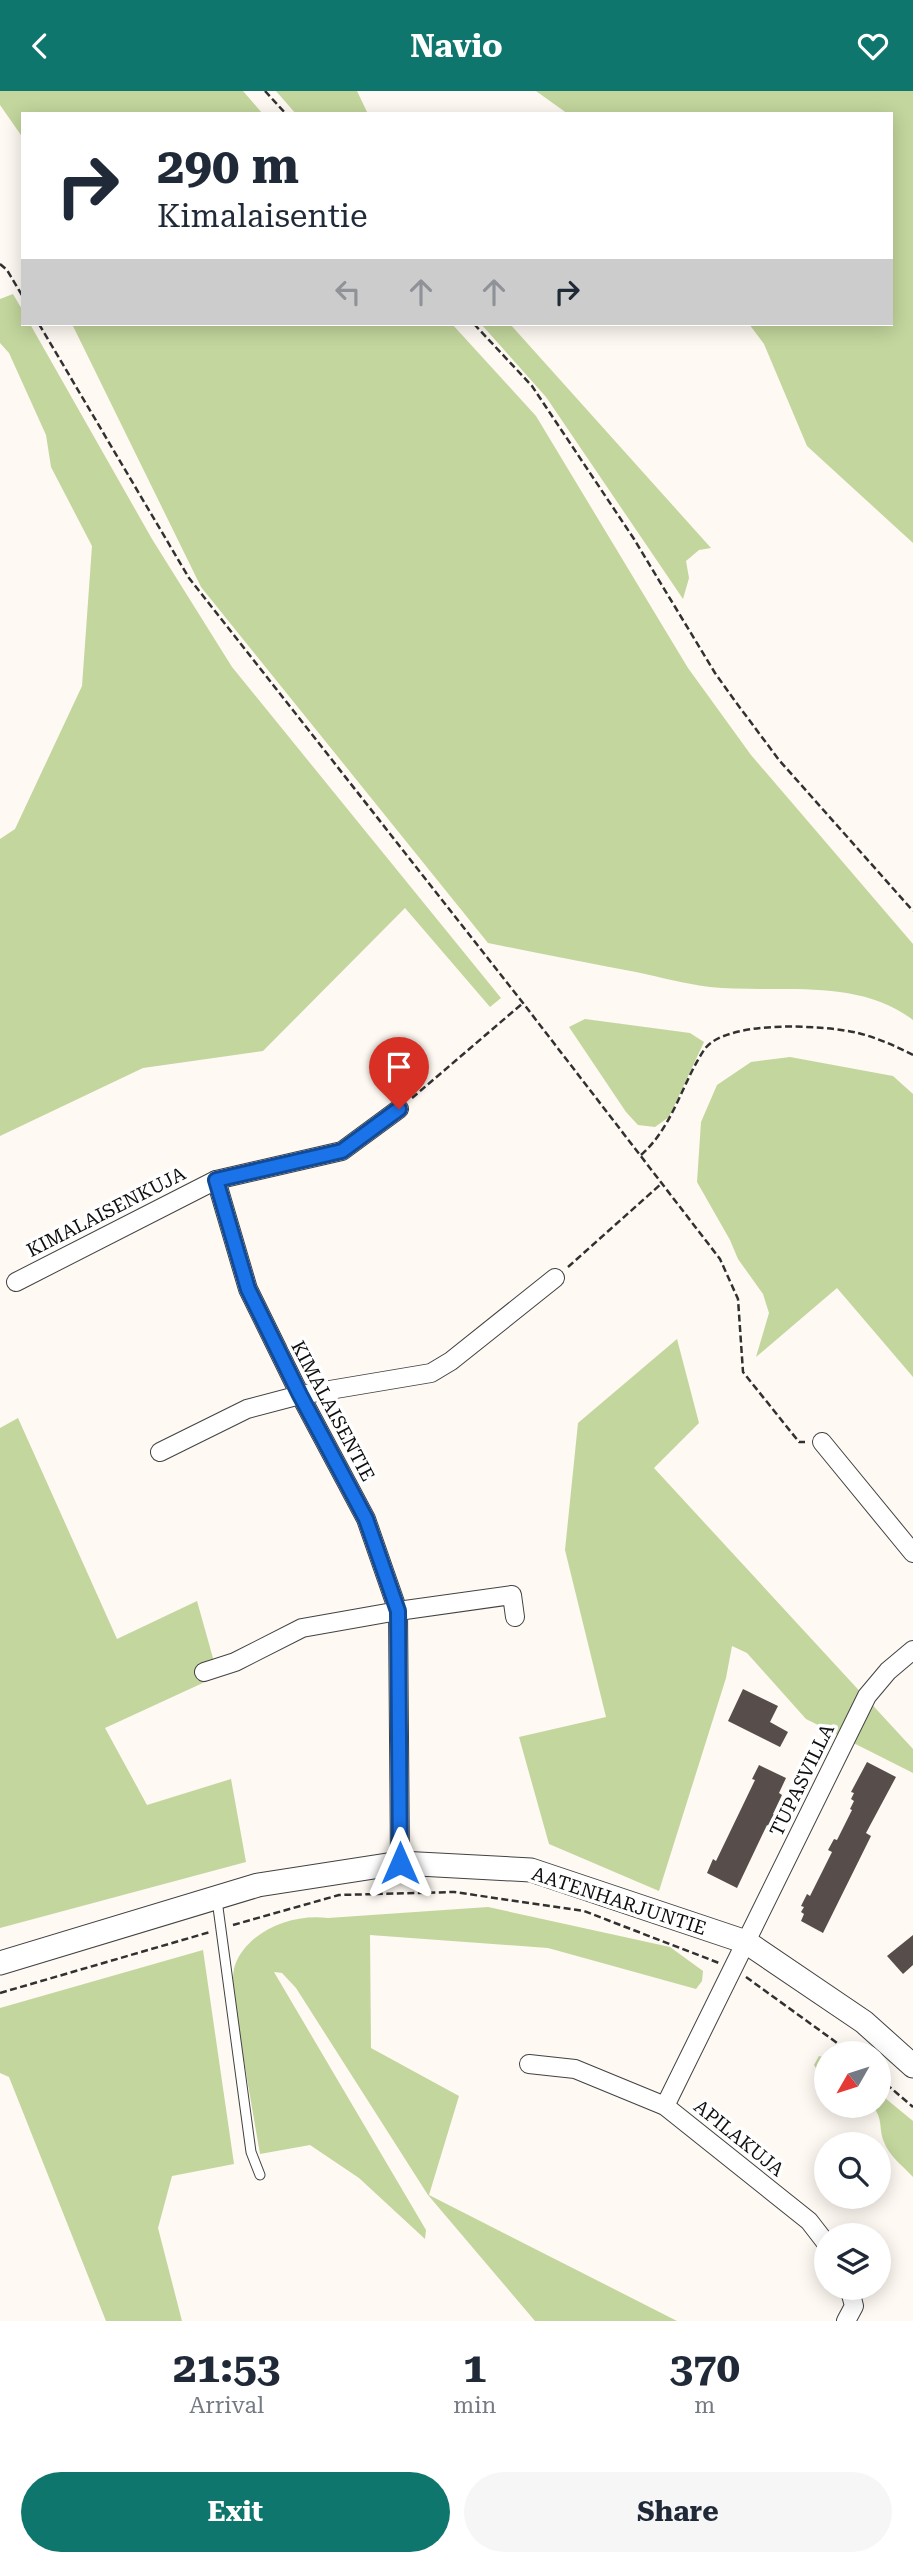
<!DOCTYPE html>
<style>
body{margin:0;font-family:"Roboto Serif",serif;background:#f6f6f7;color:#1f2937;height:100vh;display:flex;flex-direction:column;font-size:26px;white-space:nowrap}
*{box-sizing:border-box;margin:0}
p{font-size:23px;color:#747a83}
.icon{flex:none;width:38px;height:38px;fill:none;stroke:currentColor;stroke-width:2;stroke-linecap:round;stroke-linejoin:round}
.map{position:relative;height:2230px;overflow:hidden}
.details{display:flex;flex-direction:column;background:#fff;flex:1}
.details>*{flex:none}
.hud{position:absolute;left:21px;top:21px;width:872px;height:214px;border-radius:0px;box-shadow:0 4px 18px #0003;background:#fff;color:#1f2937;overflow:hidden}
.needle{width:46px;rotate:231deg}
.tools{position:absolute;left:814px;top:1950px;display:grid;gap:14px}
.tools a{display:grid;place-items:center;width:77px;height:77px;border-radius:50%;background:#fff;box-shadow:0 4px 18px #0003;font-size:35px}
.pin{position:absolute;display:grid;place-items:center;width:60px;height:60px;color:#fff;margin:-72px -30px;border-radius:50% 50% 50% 0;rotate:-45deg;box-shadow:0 0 7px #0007}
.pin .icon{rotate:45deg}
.me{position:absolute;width:77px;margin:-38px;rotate:0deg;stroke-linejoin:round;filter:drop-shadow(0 0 5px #0008)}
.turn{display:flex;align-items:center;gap:24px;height:147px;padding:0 21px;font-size:32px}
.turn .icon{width:91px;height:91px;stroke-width:2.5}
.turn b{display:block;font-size:49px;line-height:60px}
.lanes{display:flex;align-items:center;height:66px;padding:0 21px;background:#0003;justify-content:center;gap:35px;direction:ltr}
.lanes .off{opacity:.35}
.eta{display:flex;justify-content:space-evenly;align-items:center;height:119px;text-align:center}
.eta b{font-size:42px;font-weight:700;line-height:49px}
.action{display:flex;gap:14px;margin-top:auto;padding:14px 21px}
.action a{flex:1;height:80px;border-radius:42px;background:#0f766e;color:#fff;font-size:28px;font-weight:700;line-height:80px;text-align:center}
.action a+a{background:#f6f6f7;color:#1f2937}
header{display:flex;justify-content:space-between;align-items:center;height:91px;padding:0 21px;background:#0f766e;color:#fff;font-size:32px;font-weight:700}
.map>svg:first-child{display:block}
.forest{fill:#c3d69d}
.building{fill:#574e4c}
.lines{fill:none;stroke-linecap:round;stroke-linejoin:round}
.service-casing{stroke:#424242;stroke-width:11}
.minor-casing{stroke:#424242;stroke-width:20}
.tertiary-casing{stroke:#424242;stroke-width:25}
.path{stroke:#313131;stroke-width:2.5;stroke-dasharray:7 3.5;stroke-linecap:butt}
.service{stroke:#fff;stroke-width:9}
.minor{stroke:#fff;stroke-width:18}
.tertiary{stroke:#fff;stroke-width:23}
.route-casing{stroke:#114b97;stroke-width:18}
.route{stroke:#1a73e8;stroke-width:12}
.labels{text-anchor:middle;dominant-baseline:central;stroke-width:7;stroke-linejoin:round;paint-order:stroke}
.street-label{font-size:19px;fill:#0f0f0f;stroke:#fff}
</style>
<header><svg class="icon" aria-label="back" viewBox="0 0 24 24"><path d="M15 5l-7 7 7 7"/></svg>Navio<svg class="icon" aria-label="heart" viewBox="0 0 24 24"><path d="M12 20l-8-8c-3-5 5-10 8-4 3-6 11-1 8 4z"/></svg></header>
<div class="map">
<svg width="913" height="2230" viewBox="0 0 913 2230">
<rect width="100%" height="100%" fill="#fef9f2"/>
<g class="forest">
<polygon points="0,0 243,0 263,23 23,23 23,47 0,14"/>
<polygon points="276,0 357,0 368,23 296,23"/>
<polygon points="536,0 913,0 913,452 807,355 764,253 749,233 891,233 891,23 568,23"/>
<polygon points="13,203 23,220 23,233 30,233 152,448 232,576 501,907 490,916 405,817 263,960 143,977 0,1045 0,748 15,738 82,595 92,455 51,376 46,344 9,262 0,252 0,208"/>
<path d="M 72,233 L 452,233 L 536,325 L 688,577 L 751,664 L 913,853 L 913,929 C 856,885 776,903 710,896 C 685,893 660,886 636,881 C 587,872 538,862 488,852 L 201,496 Z"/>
<polygon points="481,233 510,233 711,457 699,459 686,470 689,487 683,508 546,306"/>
<polygon points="585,928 690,942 704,951 669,1026 655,1036 638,1034 626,1021 569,936"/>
<polygon points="790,966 893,985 913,1003 913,1286 837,1197 756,1266 769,1222 763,1203 738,1168 730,1149 697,1091 701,1031 717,994 751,971"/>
<polygon points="677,1248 699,1332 654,1377 913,1658 913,1682 806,1628 747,1562 732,1555 726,1587 659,1800 549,1753 519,1646 606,1626 565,1459 578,1332"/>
<polygon points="18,1327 117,1548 197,1510 218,1585 105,1637 147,1714 231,1688 246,1771 0,1837 0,1337"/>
<path d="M 488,1816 L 670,1856 L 703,1880 L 702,1890 L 696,1898 L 548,1857 L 370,1844 L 371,1957 L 459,2005 L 429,2104 L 677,2230 L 535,2230 L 428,2104 L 296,1897 L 282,1882 L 274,1881 L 426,2139 L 425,2148 L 359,2087 L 310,2054 L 260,2063 L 235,1918 C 234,1904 231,1886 235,1874 C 248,1839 294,1822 328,1827 Z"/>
<polygon points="203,1859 234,2073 172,2085 158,2137 182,2230 106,2230 9,1986 0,1982 0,1917"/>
<polygon points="819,1965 826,1967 826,1992 814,1974"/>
<path d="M 879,2002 L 913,2030 L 913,2086 C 903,2075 889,2065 884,2051 C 878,2036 884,2029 872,2014 L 878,2014 Z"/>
</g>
<g class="building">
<polygon points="743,1598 778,1615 770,1631 788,1641 780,1656 728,1630"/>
<polygon points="867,1671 896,1686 866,1742 871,1745 823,1842 801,1830 804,1823 801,1821 804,1816 801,1815 807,1803 810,1805 832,1761 828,1759 834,1748 837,1749 852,1719 850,1718 854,1710 851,1708 854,1702 851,1701"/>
<polygon points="759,1674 786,1687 779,1702 782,1704 773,1723 775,1724 769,1735 767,1734 737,1797 707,1782 713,1768 716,1770 755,1689 752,1688"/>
<polygon points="913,1844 913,1874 903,1883 887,1865"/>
</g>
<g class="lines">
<defs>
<polyline id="service" points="217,1809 251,2061 260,2084"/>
<g id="minor">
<polyline points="399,1018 342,1060 216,1089 248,1198 300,1304 366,1428 398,1520 400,1772"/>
<polyline points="16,1191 216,1089"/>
<polyline points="822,1351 913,1462"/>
<polyline points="160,1361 247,1318 300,1304 431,1282 451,1270 555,1187"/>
<polyline points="204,1581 235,1571 302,1537 398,1520 512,1504 515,1526"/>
<polyline points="529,1973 575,1978 665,2015 809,2130 826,2152"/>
<polyline points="665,2015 867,1605 888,1580 913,1559"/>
<polyline points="846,2230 854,2215 849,2196"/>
</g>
<polyline id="tertiary" points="0,1872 258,1794 400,1772 531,1779 746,1851 864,1931 913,1975"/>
</defs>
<use href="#service" class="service-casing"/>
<use href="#minor" class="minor-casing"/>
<use href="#tertiary" class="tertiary-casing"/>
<g class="path">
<polyline points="265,0 286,23"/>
<polyline points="0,173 7,179 23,206"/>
<polyline points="39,233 189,487 523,912 720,1168 738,1208 743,1281 799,1351 805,1351"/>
<polyline points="474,233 532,295 634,448 715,582 735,610 779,669 913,820"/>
<polyline points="412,1007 523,912"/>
<path d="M 641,1064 C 673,1036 682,992 704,959 C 725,928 825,934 858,942 C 878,947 895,955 913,964"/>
<polyline points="568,1176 661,1093"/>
<polyline points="233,1834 339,1804 454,1801 584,1820 719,1872"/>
<polyline points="746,1886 851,1962"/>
<polyline points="0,1902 210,1841"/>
<polyline points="878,1986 913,2016"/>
</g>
<use href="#service" class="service"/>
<use href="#minor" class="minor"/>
<use href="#tertiary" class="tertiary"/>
</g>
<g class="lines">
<defs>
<polyline id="route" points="399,1018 342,1060 216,1089 248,1198 300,1304 366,1428 398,1520 400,1772"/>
</defs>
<use href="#route" class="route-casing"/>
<use href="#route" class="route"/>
</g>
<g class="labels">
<g class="street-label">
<text transform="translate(106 1121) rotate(-27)">KIMALAISENKUJA</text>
<text transform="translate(333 1320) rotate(62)">KIMALAISENTIE</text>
<text transform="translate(802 1689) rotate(-64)">TUPASVILLA</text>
<text transform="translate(619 1810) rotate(18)">AATENHARJUNTIE</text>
<text transform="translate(739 2047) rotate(39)">APILAKUJA</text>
</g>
</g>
</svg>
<div class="tools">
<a><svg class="needle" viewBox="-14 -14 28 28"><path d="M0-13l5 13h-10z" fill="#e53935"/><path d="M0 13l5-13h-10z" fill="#747a83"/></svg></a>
<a><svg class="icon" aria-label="search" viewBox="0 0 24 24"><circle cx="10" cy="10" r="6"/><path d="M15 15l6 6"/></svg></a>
<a><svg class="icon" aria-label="layers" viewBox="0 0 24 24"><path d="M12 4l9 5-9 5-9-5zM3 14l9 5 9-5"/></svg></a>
</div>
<div class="pin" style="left:399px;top:1018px;background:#d93025"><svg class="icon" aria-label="arrive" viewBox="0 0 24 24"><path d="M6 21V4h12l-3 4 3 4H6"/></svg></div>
<svg class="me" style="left:400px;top:1772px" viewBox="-20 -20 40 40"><path d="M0-17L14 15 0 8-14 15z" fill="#1a73e8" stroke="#fff" stroke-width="4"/></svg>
<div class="hud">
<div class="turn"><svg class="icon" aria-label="right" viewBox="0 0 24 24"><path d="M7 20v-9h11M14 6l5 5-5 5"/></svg><div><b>290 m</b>Kimalaisentie</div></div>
<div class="lanes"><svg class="icon off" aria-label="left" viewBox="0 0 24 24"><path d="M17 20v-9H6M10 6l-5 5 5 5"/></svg><svg class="icon off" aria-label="ahead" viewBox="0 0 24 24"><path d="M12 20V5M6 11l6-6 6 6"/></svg><svg class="icon off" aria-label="ahead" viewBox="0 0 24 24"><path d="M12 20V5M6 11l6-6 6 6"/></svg><svg class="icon" aria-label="right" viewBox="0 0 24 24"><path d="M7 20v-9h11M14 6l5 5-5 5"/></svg></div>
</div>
</div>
<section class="details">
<div class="eta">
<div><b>21:53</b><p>Arrival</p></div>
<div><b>1</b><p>min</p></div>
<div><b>370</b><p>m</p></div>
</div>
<div class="action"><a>Exit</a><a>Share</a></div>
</section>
